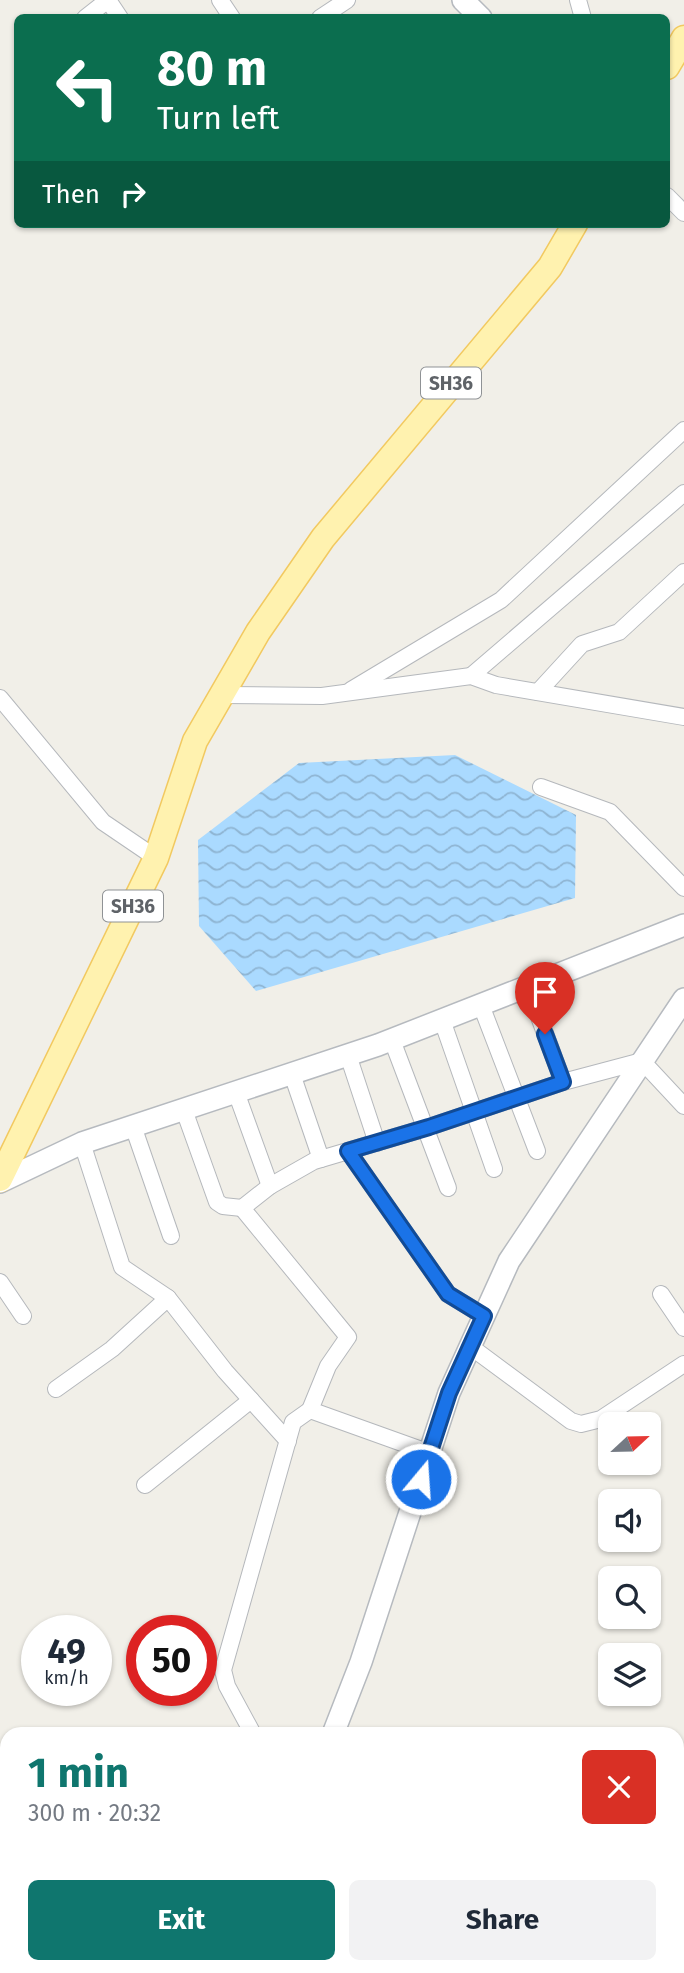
<!DOCTYPE html>
<meta charset="utf-8">
<style>
body{margin:0;font-family:"Fira Sans",sans-serif;background:#f2f2f3;color:#1f2937;height:100vh;display:flex;flex-direction:column;font-size:26px;white-space:nowrap}
*{box-sizing:border-box;margin:0}
p{font-size:23px;color:#747a83}
.icon{flex:none;width:38px;height:38px;fill:none;stroke:currentColor;stroke-width:2;stroke-linecap:round;stroke-linejoin:round}
.map{position:relative;flex:1;overflow:hidden}
.side{position:absolute;left:0px;top:1727px;width:684px;height:247px;display:flex;flex-direction:column;background:#fff;border-radius:21px 21px 0 0;box-shadow:0 2px 5px #0004}
.side>*{flex:none}
.banner{position:absolute;left:14px;top:14px;width:656px;height:214px;border-radius:10px;box-shadow:0 2px 5px #0004;background:#0b6e4f;color:#fff;overflow:hidden}
.needle{width:46px;rotate:68deg}
.controls{position:absolute;left:598px;top:1412px;display:grid;gap:14px}
.controls a{display:grid;place-items:center;width:63px;height:63px;border-radius:10px;background:#fff;box-shadow:0 2px 5px #0004;font-size:35px}
.speed{position:absolute;left:21px;top:1615px;display:flex;gap:14px;font-size:35px;font-weight:700;text-align:center}
.speed>*{display:grid;place-content:center;width:91px;height:91px;border-radius:50%;background:#fff;box-shadow:0 2px 5px #0004;line-height:1}
.speed small{font-size:18px;font-weight:400}
.speed .limit{border:10px solid #d22;background:#fff;color:#111}
.pin{position:absolute;display:grid;place-items:center;width:60px;height:60px;color:#fff;margin:-72px -30px;border-radius:50% 50% 50% 0;rotate:-45deg;box-shadow:0 0 7px #0007}
.pin .icon{rotate:45deg}
.me{position:absolute;width:77px;margin:-38px;rotate:18deg;stroke-linejoin:round;filter:drop-shadow(0 0 5px #0008)}
.turn{display:flex;align-items:center;gap:24px;height:147px;padding:0 28px;font-size:32px}
.turn .icon{width:91px;height:91px;stroke-width:2.5}
.turn b{display:block;font-size:49px;line-height:60px}
.then{display:flex;align-items:center;height:66px;padding:0 28px;background:#0003;gap:14px;font-size:26px}
.round{display:grid;place-items:center;flex:none;width:74px;height:74px;border-radius:10px;background:#f2f2f3}
.headline{display:flex;align-items:center;justify-content:space-between;height:119px;padding:0 28px}
h1{font-size:42px;font-weight:700;line-height:52px;color:#0f766e}
.primary-button{display:flex;gap:14px;margin-top:auto;padding:14px 28px}
.primary-button a{flex:1;height:80px;border-radius:10px;background:#0f766e;color:#fff;font-size:28px;font-weight:700;line-height:80px;text-align:center}
.primary-button a+a{background:#f2f2f3;color:#1f2937}
.map>svg:first-child{display:block}
.water{fill:url(#water-waves)}
.lines{fill:none;stroke-linecap:round;stroke-linejoin:round}
.street-casing{stroke:#b5b8bc;stroke-width:18}
.secondary-casing{stroke:#b6babf;stroke-width:24}
.primary-casing{stroke:#f2c960;stroke-width:27}
.street{stroke:#fff;stroke-width:16}
.secondary{stroke:#fff;stroke-width:21}
.primary{stroke:#fff2af;stroke-width:24}
.route-casing{stroke:#114b97;stroke-width:18}
.route{stroke:#1a73e8;stroke-width:12}
.labels{text-anchor:middle;dominant-baseline:central;stroke-width:5;stroke-linejoin:round;paint-order:stroke}
.shield{fill:#fff;stroke:#8f9295;stroke-width:2}
.shield-label{font-size:19px;font-weight:bold;fill:#5f6368}
</style>
<div class="map">
<svg width="684" height="1973" viewBox="0 0 684 1973">
<defs>
<pattern id="water-waves" width="16" height="10" patternUnits="userSpaceOnUse" patternTransform="scale(1.75)"><rect width="16" height="10" fill="#aadaff"/><path d="M0 5q4-4 8 0t8 0" fill="none" stroke="#8eb4d2"/></pattern>
</defs>
<rect width="100%" height="100%" fill="#f1efe8"/>
<polygon class="water" points="455,755 576,815 575,898 256,991 199,926 198,840 299,763"/>
<g class="lines">
<defs>
<g id="street">
<polyline points="108,0 120,18"/>
<polyline points="220,0 232,18"/>
<polyline points="578,0 583,18"/>
<polyline points="85,18 108,0"/>
<polyline points="320,18 347,0"/>
<polyline points="667,196 684,213"/>
<polyline points="471,676 684,493"/>
<polyline points="351,690 501,600 684,430"/>
<polyline points="538,692 582,644 619,632 684,572"/>
<polyline points="222,695 322,696 471,676 496,685 684,717"/>
<polyline points="0,698 103,822 156,858"/>
<polyline points="541,787 610,812 684,888"/>
<polyline points="528,987 563,1082"/>
<polyline points="481,1005 537,1151"/>
<polyline points="442,1020 494,1169"/>
<polyline points="392,1040 448,1188"/>
<polyline points="348,1055 377,1143"/>
<polyline points="292,1074 321,1159"/>
<polyline points="236,1092 270,1186"/>
<polyline points="184,1110 217,1202 223,1206 242,1208"/>
<polyline points="133,1126 171,1236"/>
<polyline points="82,1143 122,1267 168,1298"/>
<polyline points="348,1151 448,1294 484,1316"/>
<polyline points="0,1282 23,1316"/>
<polyline points="661,1294 684,1328"/>
<polyline points="471,1347 571,1421 581,1424 601,1419 684,1364"/>
<polyline points="56,1389 112,1349 168,1298 225,1371 288,1441"/>
<polyline points="430,1453 310,1410 328,1366 348,1337 242,1208 270,1186 314,1161 429,1127 563,1082 642,1061 684,1106"/>
<polyline points="145,1485 251,1400"/>
<polyline points="253,1734 227,1686 223,1670 293,1422 310,1410"/>
</g>
<g id="secondary">
<polyline points="463,0 481,18"/>
<polyline points="0,1182 82,1143 378,1045 684,925"/>
<polyline points="333,1734 361,1662 449,1393 509,1261 684,999"/>
<polyline points="245,1973 247,1967"/>
</g>
<g id="primary">
<polyline points="667,67 684,38"/>
<polyline points="0,1179 156,858 195,741 258,632 323,538 550,267 575,224"/>
</g>
</defs>
<use href="#street" class="street-casing"/>
<use href="#secondary" class="secondary-casing"/>
<use href="#primary" class="primary-casing"/>
<use href="#street" class="street"/>
<use href="#secondary" class="secondary"/>
<use href="#primary" class="primary"/>
</g>
<g class="lines">
<defs>
<polyline id="route" points="421,1479 449,1393 484,1316 448,1294 348,1151 429,1127 563,1082 545,1034"/>
</defs>
<use href="#route" class="route-casing"/>
<use href="#route" class="route"/>
</g>
<g class="labels">
<g class="shield">
<rect x="421" y="367.5" width="60" height="31" rx="5"/>
<rect x="103" y="890.5" width="60" height="31" rx="5"/>
</g>
<g class="shield-label">
<text x="451" y="383">SH36</text>
<text x="133" y="906">SH36</text>
</g>
</g>
</svg>
<div class="controls">
<a><svg class="needle" viewBox="-14 -14 28 28"><path d="M0-13l5 13h-10z" fill="#e53935"/><path d="M0 13l5-13h-10z" fill="#747a83"/></svg></a>
<a><svg class="icon" aria-label="sound" viewBox="0 0 24 24"><path d="M4 9h4l5-4v14l-5-4H4zM17 9q2 3 0 6"/></svg></a>
<a><svg class="icon" aria-label="search" viewBox="0 0 24 24"><circle cx="10" cy="10" r="6"/><path d="M15 15l6 6"/></svg></a>
<a><svg class="icon" aria-label="layers" viewBox="0 0 24 24"><path d="M12 4l9 5-9 5-9-5zM3 14l9 5 9-5"/></svg></a>
</div>
<div class="speed"><div>49<small>km/h</small></div><div class="limit">50</div></div>
<div class="pin" style="left:545px;top:1034px;background:#d93025"><svg class="icon" aria-label="arrive" viewBox="0 0 24 24"><path d="M6 21V4h12l-3 4 3 4H6"/></svg></div>
<svg class="me" style="left:421px;top:1479px" viewBox="-20 -20 40 40"><circle r="17" fill="#1a73e8" stroke="#fff" stroke-width="3"/><path d="M0-11L8 9 0 5-8 9z" fill="#fff"/></svg>
<div class="banner">
<div class="turn"><svg class="icon" aria-label="left" viewBox="0 0 24 24"><path d="M17 20v-9H6M10 6l-5 5 5 5"/></svg><div><b>80 m</b>Turn left</div></div>
<div class="then">Then<svg class="icon" aria-label="right" viewBox="0 0 24 24"><path d="M7 20v-9h11M14 6l5 5-5 5"/></svg></div>
</div>
<section class="side">
<div class="headline"><div><h1>1 min</h1><p>300 m · 20:32</p></div><a class="round" style="background:#d93025;color:#fff"><svg class="icon" aria-label="close" viewBox="0 0 24 24"><path d="M6 6l12 12M18 6L6 18"/></svg></a></div>
<div class="primary-button"><a>Exit</a><a>Share</a></div>
</section>
</div>
